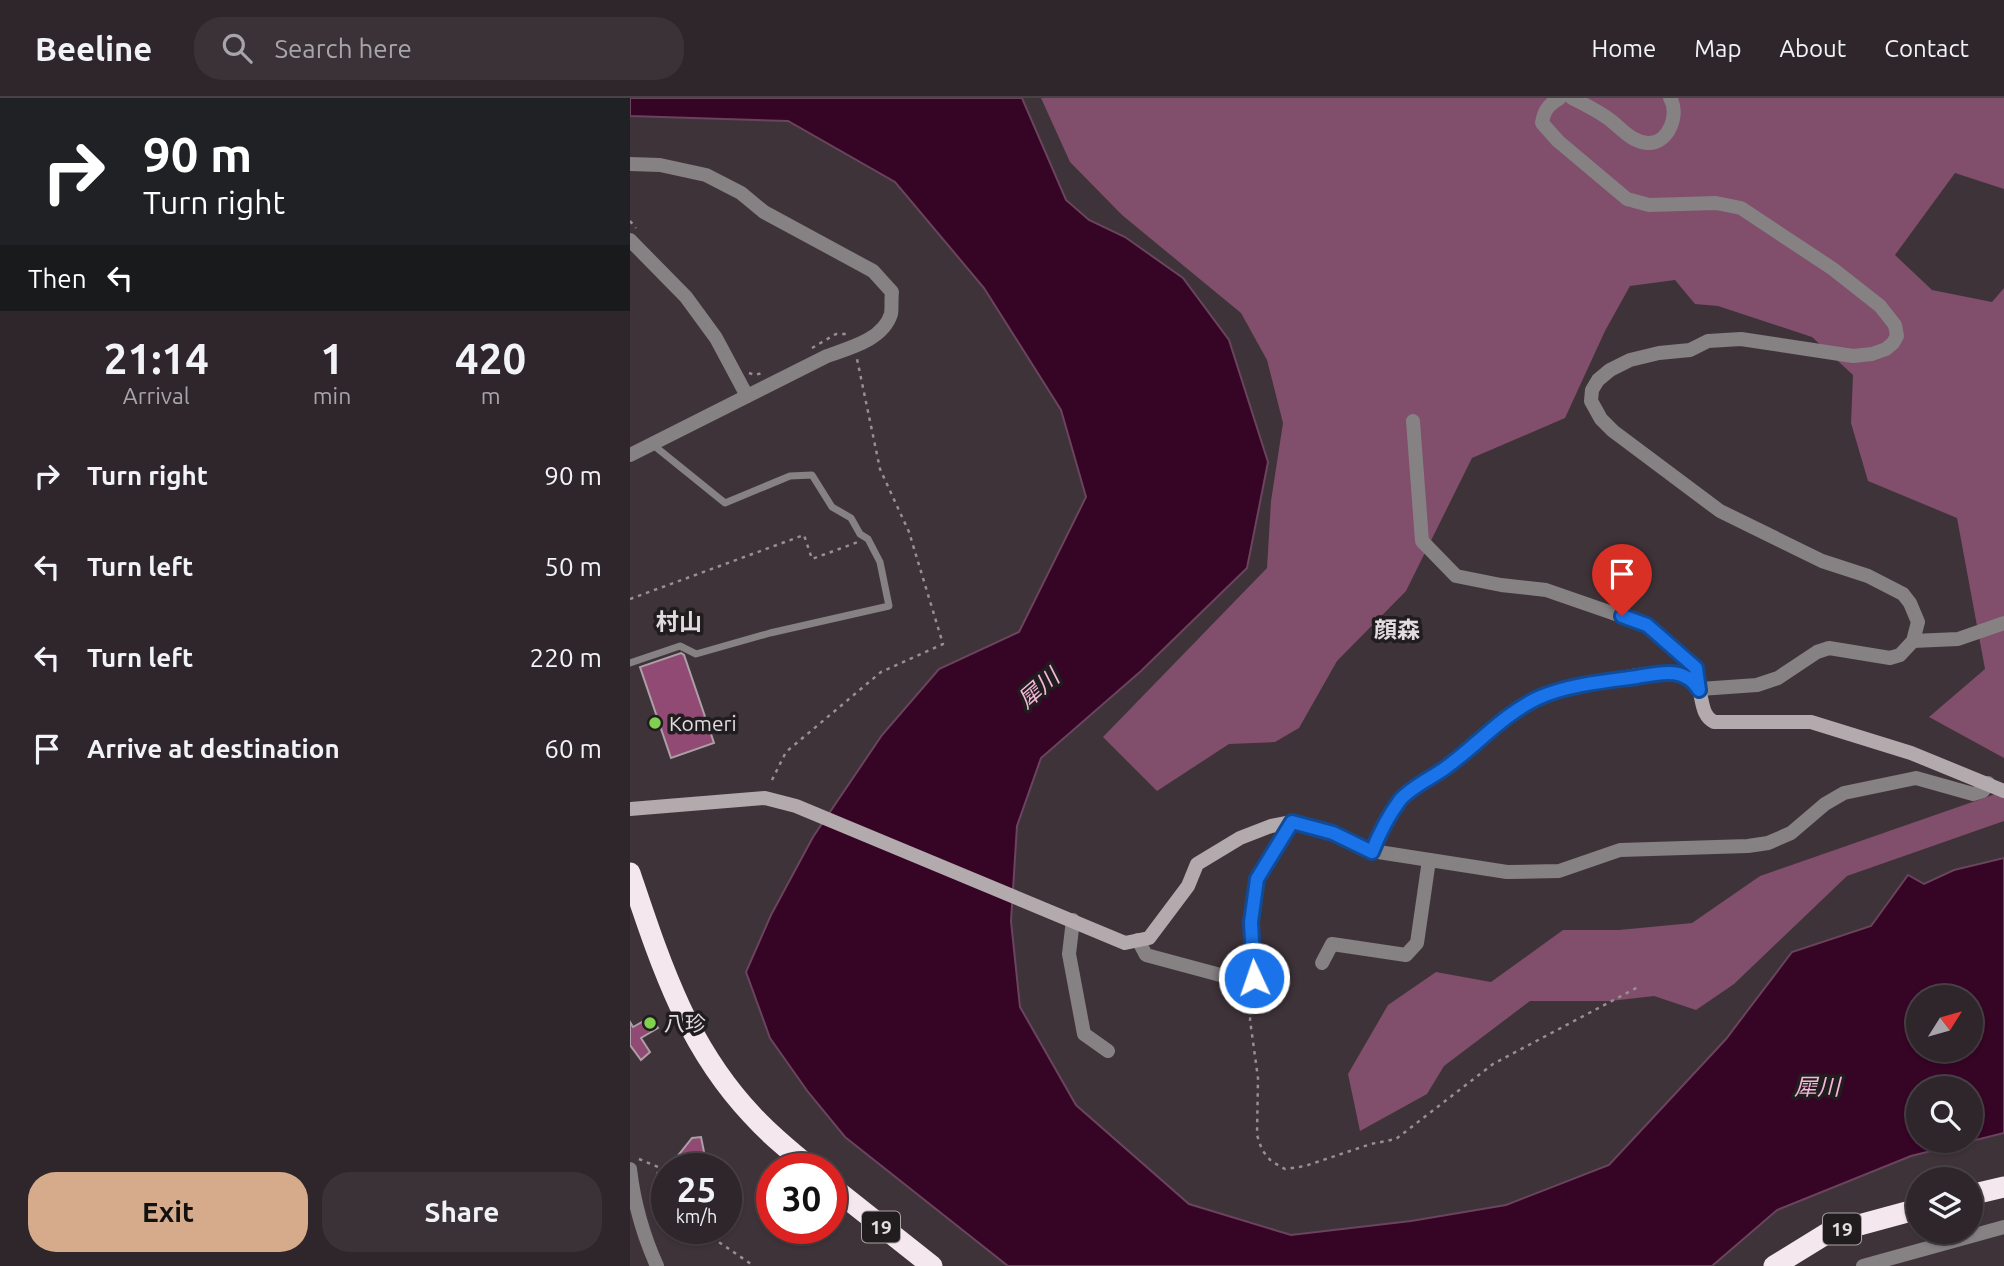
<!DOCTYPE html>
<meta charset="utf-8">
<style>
body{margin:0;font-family:Ubuntu,"Noto Sans JP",sans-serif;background:#3a3237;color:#f1f3f6;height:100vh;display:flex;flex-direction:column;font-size:26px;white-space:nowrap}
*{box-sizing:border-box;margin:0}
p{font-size:23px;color:#a7a5a9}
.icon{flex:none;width:38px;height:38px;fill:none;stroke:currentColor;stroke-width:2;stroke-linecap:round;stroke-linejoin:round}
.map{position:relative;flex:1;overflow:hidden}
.sheet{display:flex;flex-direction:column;background:#2e262b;width:630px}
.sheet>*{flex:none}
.guide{background:#202124;color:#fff;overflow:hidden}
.needle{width:46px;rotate:53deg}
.buttons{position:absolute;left:1276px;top:887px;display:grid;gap:14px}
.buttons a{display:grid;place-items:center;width:77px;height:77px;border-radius:50%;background:#2e262b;box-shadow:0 2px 5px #0004,0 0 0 2px #494347;font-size:35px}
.speed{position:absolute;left:21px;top:1055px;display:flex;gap:14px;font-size:35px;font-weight:700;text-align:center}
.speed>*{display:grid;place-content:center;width:91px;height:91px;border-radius:50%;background:#2e262b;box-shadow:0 2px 5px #0004,0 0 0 2px #494347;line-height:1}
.speed small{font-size:18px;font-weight:400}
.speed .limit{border:10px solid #d22;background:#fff;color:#111}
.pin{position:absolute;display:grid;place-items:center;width:60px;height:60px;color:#fff;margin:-72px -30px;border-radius:50% 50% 50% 0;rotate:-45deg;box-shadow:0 0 7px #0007}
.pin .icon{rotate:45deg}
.me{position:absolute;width:77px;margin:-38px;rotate:357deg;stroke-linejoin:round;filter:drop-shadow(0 0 5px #0008)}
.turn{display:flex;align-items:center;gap:24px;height:147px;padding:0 28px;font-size:32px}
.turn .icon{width:91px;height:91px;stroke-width:2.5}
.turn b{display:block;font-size:49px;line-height:60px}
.then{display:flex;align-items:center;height:66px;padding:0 28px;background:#0003;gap:14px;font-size:26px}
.eta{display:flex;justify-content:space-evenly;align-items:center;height:119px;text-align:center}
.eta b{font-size:42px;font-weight:700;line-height:49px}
.button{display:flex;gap:14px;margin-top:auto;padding:14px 28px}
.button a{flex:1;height:80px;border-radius:28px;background:#d6ab8b;color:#111;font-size:28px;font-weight:700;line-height:80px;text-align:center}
.button a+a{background:#3a3237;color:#f1f3f6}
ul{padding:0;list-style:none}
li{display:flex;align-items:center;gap:21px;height:91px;padding:0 28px}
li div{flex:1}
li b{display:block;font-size:26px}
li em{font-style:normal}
header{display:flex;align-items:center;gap:42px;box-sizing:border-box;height:98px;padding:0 35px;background:#2e262b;border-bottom:2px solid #494347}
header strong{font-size:33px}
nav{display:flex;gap:38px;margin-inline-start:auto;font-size:24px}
.search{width:490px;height:63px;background:#3a3237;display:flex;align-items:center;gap:18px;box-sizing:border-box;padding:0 24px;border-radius:28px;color:#a7a5a9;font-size:26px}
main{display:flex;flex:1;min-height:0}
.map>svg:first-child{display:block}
.green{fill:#814e6b}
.water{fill:#360425;stroke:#6a445d;stroke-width:2;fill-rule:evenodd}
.building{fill:#914a74;stroke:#ac9fa6;stroke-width:2}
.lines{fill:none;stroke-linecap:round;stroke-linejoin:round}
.path{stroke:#988f94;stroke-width:2.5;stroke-dasharray:3.5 5;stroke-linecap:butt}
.lane{stroke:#868183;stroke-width:7}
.street{stroke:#868183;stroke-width:14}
.secondary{stroke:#b3aaae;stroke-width:14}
.highway{stroke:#f5e7ee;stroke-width:21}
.route-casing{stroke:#114b97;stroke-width:18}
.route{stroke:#1a73e8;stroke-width:12}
.poi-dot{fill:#81d050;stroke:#211d1f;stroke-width:2.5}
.labels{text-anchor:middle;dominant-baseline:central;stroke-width:7;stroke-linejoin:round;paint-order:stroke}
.shield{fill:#211d1f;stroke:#a8a2a5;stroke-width:2}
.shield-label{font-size:19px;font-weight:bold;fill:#e2dbdf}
.poi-label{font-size:21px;fill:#e2dbdf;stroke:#211d1f;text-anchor:start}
.neighbourhood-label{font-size:23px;font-weight:bold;fill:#e2dbdf;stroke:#211d1f}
.water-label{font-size:23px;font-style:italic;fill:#f5b7d8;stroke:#211d1f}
</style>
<header>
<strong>Beeline</strong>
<div class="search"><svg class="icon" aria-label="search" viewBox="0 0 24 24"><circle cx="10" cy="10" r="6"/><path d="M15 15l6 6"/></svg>Search here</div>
<nav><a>Home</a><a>Map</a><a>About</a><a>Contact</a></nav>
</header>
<main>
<section class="sheet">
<div class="guide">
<div class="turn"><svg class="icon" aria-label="right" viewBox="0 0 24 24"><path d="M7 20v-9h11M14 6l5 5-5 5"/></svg><div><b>90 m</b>Turn right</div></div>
<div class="then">Then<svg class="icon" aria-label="left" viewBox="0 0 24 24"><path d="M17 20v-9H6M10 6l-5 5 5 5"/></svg></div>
</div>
<div class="eta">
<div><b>21:14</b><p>Arrival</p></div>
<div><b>1</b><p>min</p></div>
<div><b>420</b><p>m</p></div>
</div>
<ul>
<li><svg class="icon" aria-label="right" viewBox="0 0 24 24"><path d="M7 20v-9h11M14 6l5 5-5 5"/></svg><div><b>Turn right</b></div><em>90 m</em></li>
<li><svg class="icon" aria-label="left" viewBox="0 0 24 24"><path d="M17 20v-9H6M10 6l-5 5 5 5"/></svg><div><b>Turn left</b></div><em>50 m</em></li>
<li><svg class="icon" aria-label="left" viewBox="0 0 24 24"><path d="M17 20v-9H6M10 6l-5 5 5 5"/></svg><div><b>Turn left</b></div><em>220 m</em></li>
<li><svg class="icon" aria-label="arrive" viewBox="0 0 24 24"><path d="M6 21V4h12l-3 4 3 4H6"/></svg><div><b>Arrive at destination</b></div><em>60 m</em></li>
</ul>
<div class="button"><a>Exit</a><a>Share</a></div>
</section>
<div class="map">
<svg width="1374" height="1168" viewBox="0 0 1374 1168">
<rect width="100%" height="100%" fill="#3e3339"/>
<g class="green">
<polygon points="411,0 1374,0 1374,91 1325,75 1265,157 1302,192 1362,204 1374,190 1374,660 1299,619 1355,571 1327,420 1238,383 1221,325 1223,277 1182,239 1088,208 1065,206 1045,182 1000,188 975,233 935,320 842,360 776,493 707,563 669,630 645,644 599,646 527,693 473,639 637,470 641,403 653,325 637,262 611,215 492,117 440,64"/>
<polygon points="1374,693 1374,723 1217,778 1104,886 1066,912 1024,898 980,903 900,903 814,968 797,996 730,1033 718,976 758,907 806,874 861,884 933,832 989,832 1062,825 1130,778"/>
</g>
<path class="water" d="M 0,0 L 392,0 L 436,102 L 459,122 L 495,139 L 553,180 L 599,242 L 638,364 L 617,470 L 511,573 L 411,660 L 387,728 L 381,823 L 390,909 L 446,1007 L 559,1106 L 661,1137 L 781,1123 L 876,1107 L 979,1067 L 1096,941 L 1162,854 L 1241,828 L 1278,777 L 1294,786 L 1324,772 L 1374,760 L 1374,1035 L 1281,1058 L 1147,1112 L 1082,1168 L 378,1168 L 215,1039 L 178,994 L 140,940 L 116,874 L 141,817 L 183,739 L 252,637 L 309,571 L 389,534 L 456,399 L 431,312 L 354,190 L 265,84 L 158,23 L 0,18 ZM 1288,900 L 1340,900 L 1340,952 L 1288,952 ZM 1288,990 L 1340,990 L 1340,1043 L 1288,1043 Z"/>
<g class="building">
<polygon points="51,555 54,557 84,645 41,660 10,569"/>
<polygon points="21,919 28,930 11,940 20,954 11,962 0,947 0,924 3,929"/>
<polygon points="71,1039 75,1059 89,1071 60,1071 47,1059 62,1040"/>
</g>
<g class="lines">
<g class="path">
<polyline points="0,123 6,130"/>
<polyline points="182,250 206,236 217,236"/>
<polyline points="119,275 125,277 132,275"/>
<polyline points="0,501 174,437 182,461 228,444"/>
<polyline points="142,682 156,654 251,574 313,546 279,434 250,371 227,261"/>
<polyline points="623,894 620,922 628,980 627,1037 632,1052 641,1063 655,1071 675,1068 741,1046 766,1041 863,966 1010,888"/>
<polyline points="9,1061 28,1069 26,1101 37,1109"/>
<polyline points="68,1130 124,1168"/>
</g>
<polyline class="lane" points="0,565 50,548 66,556 140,535 259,508 250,464 238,441 230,436 221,420 202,409 182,377 160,378 95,405 22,346"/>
<g class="street">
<path d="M 942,0 C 954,6 966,12 976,19 C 990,28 1000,44 1018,45 C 1039,46 1050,15 1040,0"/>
<path d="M 0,66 L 30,67 L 76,77 L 111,95 L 134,114 L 243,173 L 262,194 C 261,201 262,210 261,216 C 253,242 219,250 197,258 L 0,357"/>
<polyline points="0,142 56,199 86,240 117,298"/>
<path d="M 783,323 L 792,443 L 826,478 L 871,487 L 916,492 L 1017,527 L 1066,570 L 1070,591 L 1127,587 L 1148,580 L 1187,554 L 1199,550 L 1260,560 L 1270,557 L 1283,543 L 1288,524 L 1280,505 L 1273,496 L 1238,478 L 1192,463 L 1090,413 L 983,333 L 971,321 L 961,303 L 962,292 L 968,282 L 980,272 L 1000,262 L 1029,255 L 1060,252 L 1078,243 L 1111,241 L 1223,258 L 1242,256 L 1256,251 L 1263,245 L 1267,238 L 1265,227 L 1250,208 L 1203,171 L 1111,110 L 1086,105 L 1019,107 L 997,101 L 928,43 L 912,25 C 914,12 919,6 930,0"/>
<polyline points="1283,543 1328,541 1374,525"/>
<polyline points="742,753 877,774 929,773 990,752 1118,748 1138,745 1161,735 1195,706 1214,695 1286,680 1343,696 1353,693 1358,685"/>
<polyline points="443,822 439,856 454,936 478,953"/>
<polyline points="508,842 516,857 609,882 624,880 621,824 627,781 662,724"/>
<polyline points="692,865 702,846 776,857 787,845 799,762"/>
<path d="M 0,1071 C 4,1105 13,1137 27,1168"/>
<polyline points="1233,1168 1374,1129"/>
</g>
<path class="secondary" d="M 0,711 L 135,700 L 166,708 L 495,845 L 519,840 L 558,788 L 567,766 L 610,740 L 641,728 L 662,724 L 703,735 L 742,753 C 749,736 759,717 770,702 C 782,688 804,679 818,668 C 848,646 874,616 908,600 C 929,590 1028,570 1050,575 C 1080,582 1064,614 1084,624 L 1181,624 L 1281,655 L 1374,693"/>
<g class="highway">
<path d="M 0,775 C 30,864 56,947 122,1017 C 140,1037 161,1054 182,1071"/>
<polyline points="201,1088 302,1168"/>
<polyline points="1340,1097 1374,1089"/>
<polyline points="1144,1168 1196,1136 1288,1111"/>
</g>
</g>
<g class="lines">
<defs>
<path id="route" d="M 624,880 L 621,824 L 627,781 L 662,724 L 703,735 L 742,754 C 749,736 759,717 770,702 C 782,688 804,679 818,668 C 848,646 874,616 908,600 C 936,587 976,583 1007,579 C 1030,575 1055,568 1069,592 L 1066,570 L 1017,527 L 992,518"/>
</defs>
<use href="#route" class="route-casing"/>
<use href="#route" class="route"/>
</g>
<g class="poi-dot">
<circle cx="25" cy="625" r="7"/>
<circle cx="20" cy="925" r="7"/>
</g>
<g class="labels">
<g class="shield">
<rect x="232" y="1113.5" width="38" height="31" rx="5"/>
<rect x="1193" y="1115.5" width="38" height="31" rx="5"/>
</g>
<g class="shield-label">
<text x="251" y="1129">19</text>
<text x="1212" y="1131">19</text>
</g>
<g class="poi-label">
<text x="39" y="625">Komeri</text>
<text x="34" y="925">八珍</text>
</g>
<g class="neighbourhood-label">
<text x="49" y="523">村山</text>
<text x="767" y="531">顔森</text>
</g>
<g class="water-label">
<text transform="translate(408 590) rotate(-41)">犀川</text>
<text x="1187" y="988">犀川</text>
</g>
</g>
</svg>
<div class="buttons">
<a><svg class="needle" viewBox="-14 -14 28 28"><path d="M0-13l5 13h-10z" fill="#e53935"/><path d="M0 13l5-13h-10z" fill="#a7a5a9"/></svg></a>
<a><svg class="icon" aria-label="search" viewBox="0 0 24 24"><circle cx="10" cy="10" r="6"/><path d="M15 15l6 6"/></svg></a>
<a><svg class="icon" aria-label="layers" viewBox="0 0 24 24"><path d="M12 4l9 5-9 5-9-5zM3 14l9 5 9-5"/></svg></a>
</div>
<div class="speed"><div>25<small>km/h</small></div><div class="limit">30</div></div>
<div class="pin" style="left:992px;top:518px;background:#d93025"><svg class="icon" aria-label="arrive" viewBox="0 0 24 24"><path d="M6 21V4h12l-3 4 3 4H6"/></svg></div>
<svg class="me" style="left:624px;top:880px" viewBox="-20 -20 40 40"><circle r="17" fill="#1a73e8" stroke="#fff" stroke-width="3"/><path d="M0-11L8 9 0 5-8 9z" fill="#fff"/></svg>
</div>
</main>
